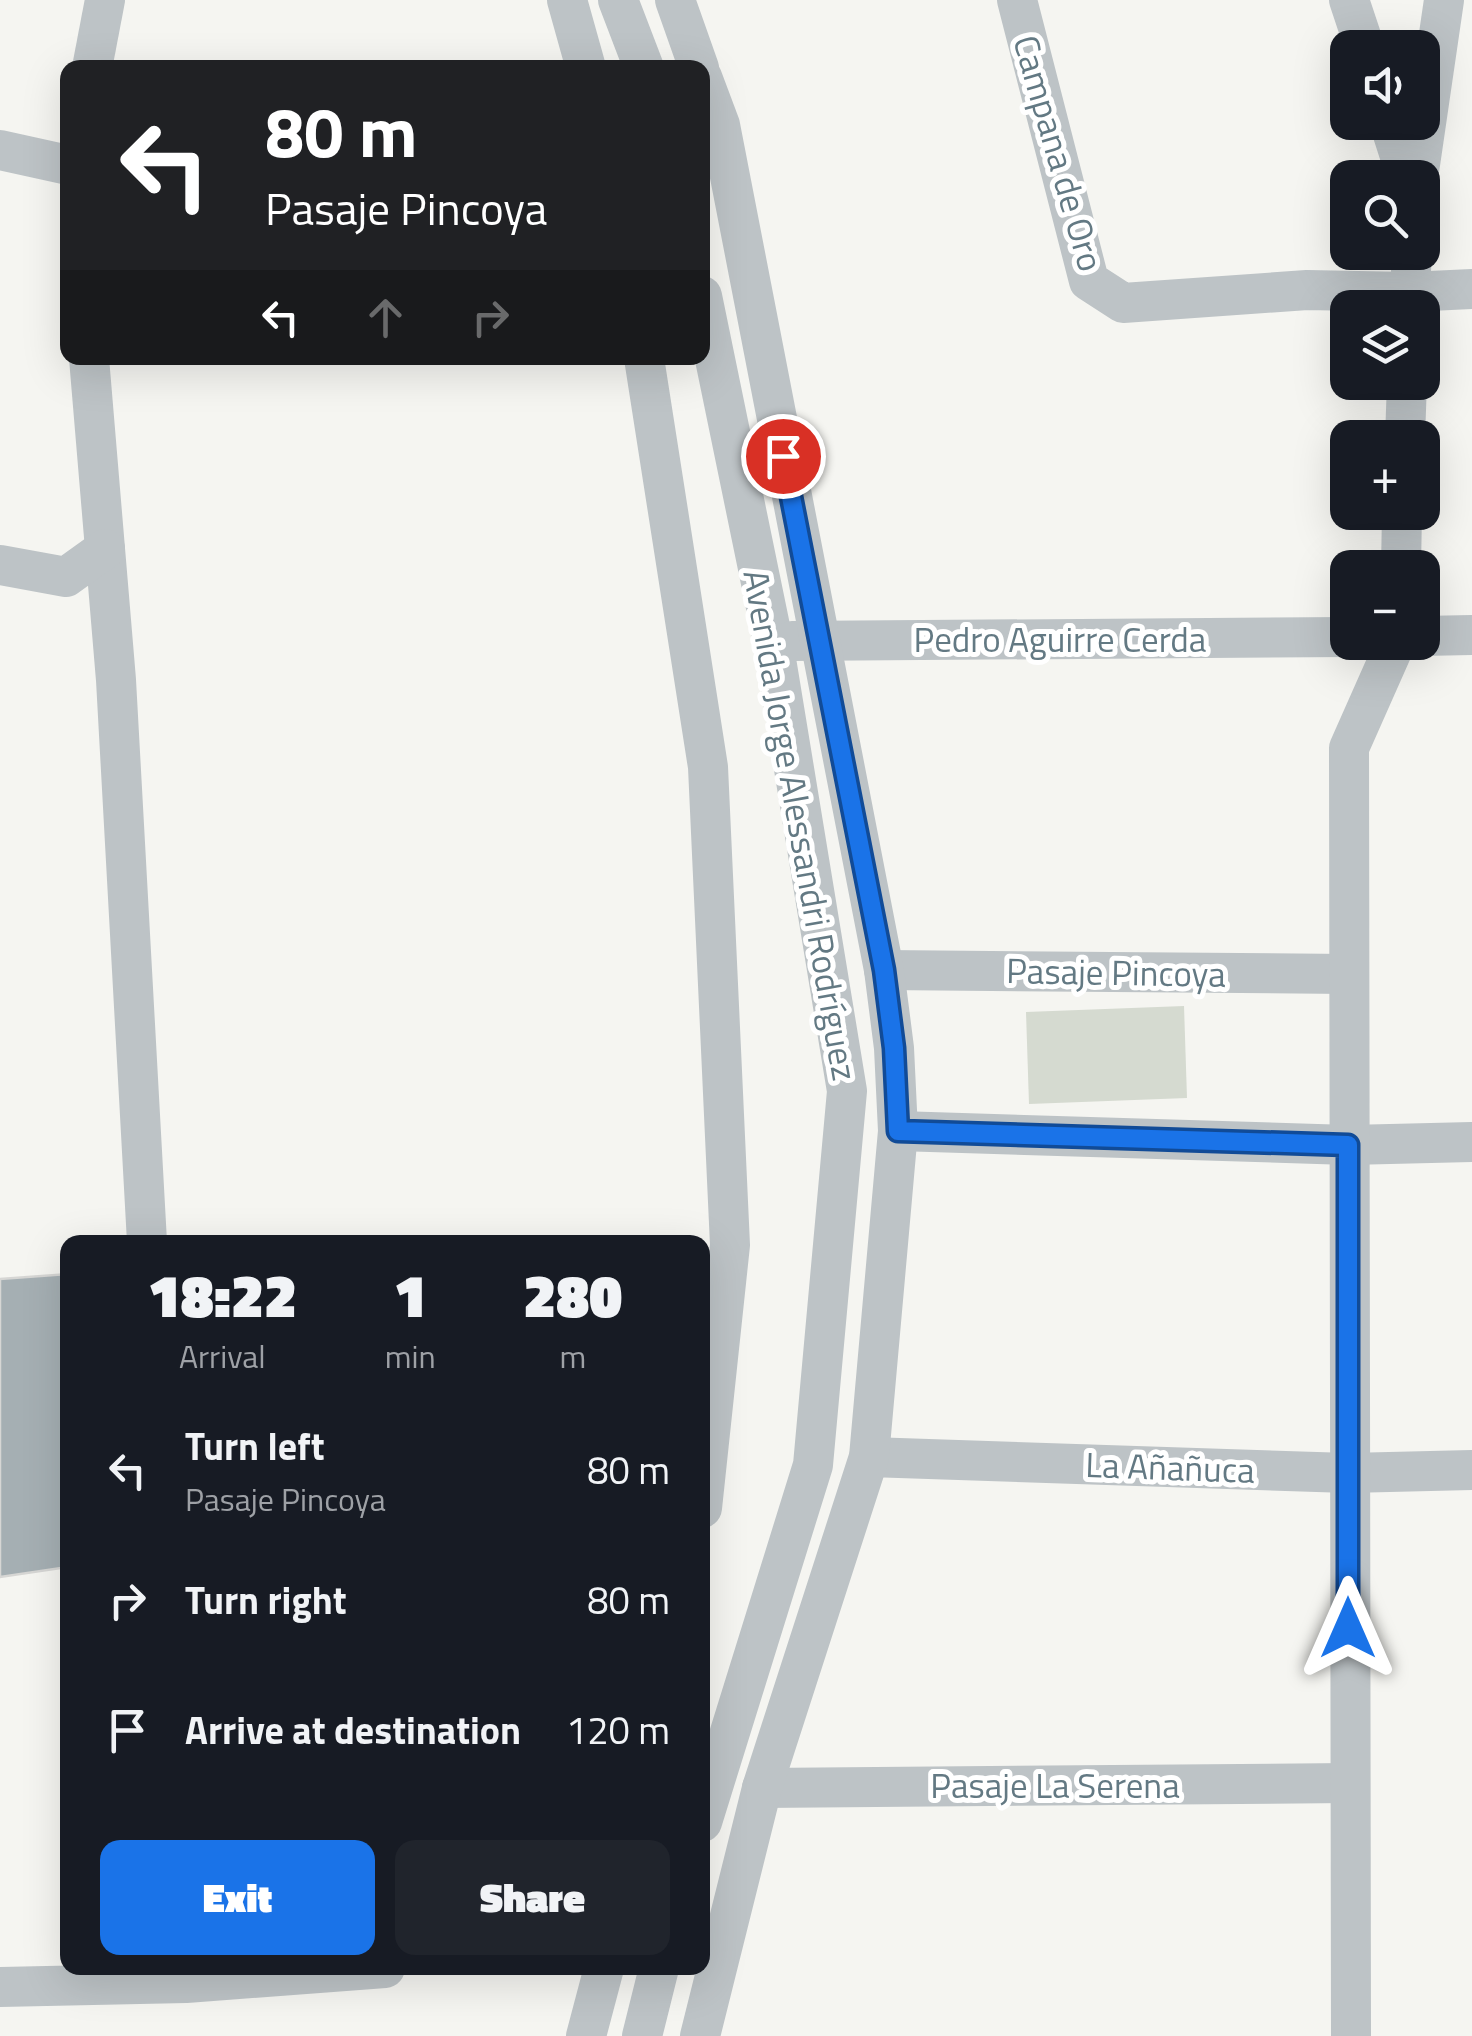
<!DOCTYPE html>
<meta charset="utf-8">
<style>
body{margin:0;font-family:"Titillium Web",sans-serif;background:#20242c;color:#f1f3f6;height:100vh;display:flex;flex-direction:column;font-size:38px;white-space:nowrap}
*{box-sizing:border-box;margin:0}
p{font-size:32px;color:#9ea1a6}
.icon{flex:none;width:55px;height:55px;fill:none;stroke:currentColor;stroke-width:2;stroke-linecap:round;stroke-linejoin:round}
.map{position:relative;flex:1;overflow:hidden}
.sheet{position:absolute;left:60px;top:1235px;width:650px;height:740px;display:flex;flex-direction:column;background:#171b24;border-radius:20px;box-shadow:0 10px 40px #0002}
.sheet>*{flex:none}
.top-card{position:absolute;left:60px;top:60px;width:650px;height:305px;border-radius:20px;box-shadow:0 10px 40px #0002;background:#202124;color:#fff;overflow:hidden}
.tools{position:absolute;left:1330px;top:30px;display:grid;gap:20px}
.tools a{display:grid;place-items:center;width:110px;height:110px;border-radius:20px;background:#171b24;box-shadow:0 10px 40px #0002;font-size:50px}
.pin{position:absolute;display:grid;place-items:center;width:85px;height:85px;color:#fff;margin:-42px;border:5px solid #fff;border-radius:50%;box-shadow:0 2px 10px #0007}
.me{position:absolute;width:110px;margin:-55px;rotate:0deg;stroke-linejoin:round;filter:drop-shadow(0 0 8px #0008)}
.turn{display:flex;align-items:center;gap:35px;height:210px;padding:0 40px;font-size:45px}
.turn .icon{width:130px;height:130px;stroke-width:2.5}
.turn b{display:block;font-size:70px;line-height:85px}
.lanes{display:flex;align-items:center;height:95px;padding:0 40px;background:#0003;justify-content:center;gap:50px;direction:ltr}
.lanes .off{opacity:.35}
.eta{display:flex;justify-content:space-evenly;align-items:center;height:170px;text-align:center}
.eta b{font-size:60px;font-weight:800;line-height:70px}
.primary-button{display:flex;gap:20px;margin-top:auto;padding:20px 40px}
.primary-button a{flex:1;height:115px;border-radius:20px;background:#1a73e8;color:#fff;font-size:40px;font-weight:800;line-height:115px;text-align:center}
.primary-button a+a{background:#20242c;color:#f1f3f6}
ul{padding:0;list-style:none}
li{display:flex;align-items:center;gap:30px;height:130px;padding:0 40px}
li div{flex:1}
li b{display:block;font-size:38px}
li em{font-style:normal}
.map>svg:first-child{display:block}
.green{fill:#d5dad0}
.building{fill:#a5afb3;stroke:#d6d6d4;stroke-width:2.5}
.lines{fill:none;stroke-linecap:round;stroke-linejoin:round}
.minor{stroke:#bdc3c6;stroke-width:40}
.route-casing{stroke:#114b97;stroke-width:25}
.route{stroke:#1a73e8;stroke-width:18}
.labels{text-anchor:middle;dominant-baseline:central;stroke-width:10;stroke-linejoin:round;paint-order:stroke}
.street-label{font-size:35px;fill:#637983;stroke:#fff}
</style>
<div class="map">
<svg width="1472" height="2036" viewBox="0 0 1472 2036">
<rect width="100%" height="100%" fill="#f5f5f1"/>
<polygon class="green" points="1184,1006 1187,1098 1029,1104 1026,1012"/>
<polygon class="building" points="68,1274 68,1567 0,1577 0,1279"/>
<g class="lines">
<g class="minor">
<polyline points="567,0 586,68"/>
<polyline points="618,0 644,68"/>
<polyline points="675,0 699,68"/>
<polyline points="1017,0 1089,281 1123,303 1307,290 1409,292 1472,289"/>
<polyline points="1349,0 1365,48"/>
<polyline points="92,68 105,0"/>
<polyline points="1389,122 1407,178"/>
<polyline points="0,150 68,165"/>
<polyline points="1418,178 1444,0"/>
<polyline points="702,296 773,641 847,1091 813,1465 702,1822"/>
<polyline points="1409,308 1412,252"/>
<polyline points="89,358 116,680 147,1242"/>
<polyline points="644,358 708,767 730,1245 702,1508"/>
<polyline points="1405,438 1407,382"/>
<polyline points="0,565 66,577 105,549"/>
<polyline points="1401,568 1402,512"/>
<polyline points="1422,636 1472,635"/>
<polyline points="792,641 1348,637"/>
<polyline points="884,970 1349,974"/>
<polyline points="898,1131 1349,1145 1472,1142"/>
<polyline points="869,1457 1348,1473 1472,1470"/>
<polyline points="762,1788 1349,1783"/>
<polyline points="0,1987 186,1983 385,1968"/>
<polyline points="586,2036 604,1968"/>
<polyline points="642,2036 659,1968"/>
<polyline points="700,2036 762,1788 869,1457 898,1131 894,1048 884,970 720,125 702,77"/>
<polyline points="1351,2036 1349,748 1396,642"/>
</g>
</g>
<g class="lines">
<defs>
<polyline id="route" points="783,456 884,970 894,1048 898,1131 1348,1145 1348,1628"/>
</defs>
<use href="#route" class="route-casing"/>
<use href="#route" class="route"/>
</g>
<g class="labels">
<g class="street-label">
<text transform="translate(1059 153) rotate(74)">Campana de Oro</text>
<text x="1060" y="639">Pedro Aguirre Cerda</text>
<text transform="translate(801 825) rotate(80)">Avenida Jorge Alessandri Rodríguez</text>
<text transform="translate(1116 972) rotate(1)">Pasaje Pincoya</text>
<text transform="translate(1170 1467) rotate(2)">La Añañuca</text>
<text x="1055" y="1785">Pasaje La Serena</text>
</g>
</g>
</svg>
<div class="tools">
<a><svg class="icon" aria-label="sound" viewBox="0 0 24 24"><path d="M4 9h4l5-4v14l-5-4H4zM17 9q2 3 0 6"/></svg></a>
<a><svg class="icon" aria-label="search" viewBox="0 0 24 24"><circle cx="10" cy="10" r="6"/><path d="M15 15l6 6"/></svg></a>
<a><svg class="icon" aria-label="layers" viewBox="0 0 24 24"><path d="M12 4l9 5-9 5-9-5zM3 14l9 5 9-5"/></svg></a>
<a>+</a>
<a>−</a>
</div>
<div class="pin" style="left:783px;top:456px;background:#d93025"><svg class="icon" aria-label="arrive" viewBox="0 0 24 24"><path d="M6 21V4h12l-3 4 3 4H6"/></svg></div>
<svg class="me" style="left:1348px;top:1628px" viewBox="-20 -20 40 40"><path d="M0-17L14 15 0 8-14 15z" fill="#1a73e8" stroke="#fff" stroke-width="4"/></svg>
<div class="top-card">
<div class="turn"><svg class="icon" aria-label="left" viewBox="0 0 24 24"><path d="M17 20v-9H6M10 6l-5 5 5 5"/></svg><div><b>80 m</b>Pasaje Pincoya</div></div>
<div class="lanes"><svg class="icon" aria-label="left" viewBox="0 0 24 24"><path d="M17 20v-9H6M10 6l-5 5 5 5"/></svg><svg class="icon off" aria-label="ahead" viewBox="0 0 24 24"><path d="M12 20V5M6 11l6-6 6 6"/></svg><svg class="icon off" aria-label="right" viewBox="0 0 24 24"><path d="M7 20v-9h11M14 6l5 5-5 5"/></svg></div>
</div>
<section class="sheet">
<div class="eta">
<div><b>18:22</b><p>Arrival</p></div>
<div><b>1</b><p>min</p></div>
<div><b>280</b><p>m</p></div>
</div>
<ul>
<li><svg class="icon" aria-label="left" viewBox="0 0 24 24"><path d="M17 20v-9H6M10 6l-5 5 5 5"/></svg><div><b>Turn left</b><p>Pasaje Pincoya</p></div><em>80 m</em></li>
<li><svg class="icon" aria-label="right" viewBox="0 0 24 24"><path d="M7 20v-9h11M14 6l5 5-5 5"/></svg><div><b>Turn right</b></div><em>80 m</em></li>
<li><svg class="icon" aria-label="arrive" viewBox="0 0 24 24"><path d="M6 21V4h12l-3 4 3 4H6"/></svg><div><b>Arrive at destination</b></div><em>120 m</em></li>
</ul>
<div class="primary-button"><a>Exit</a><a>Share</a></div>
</section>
</div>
